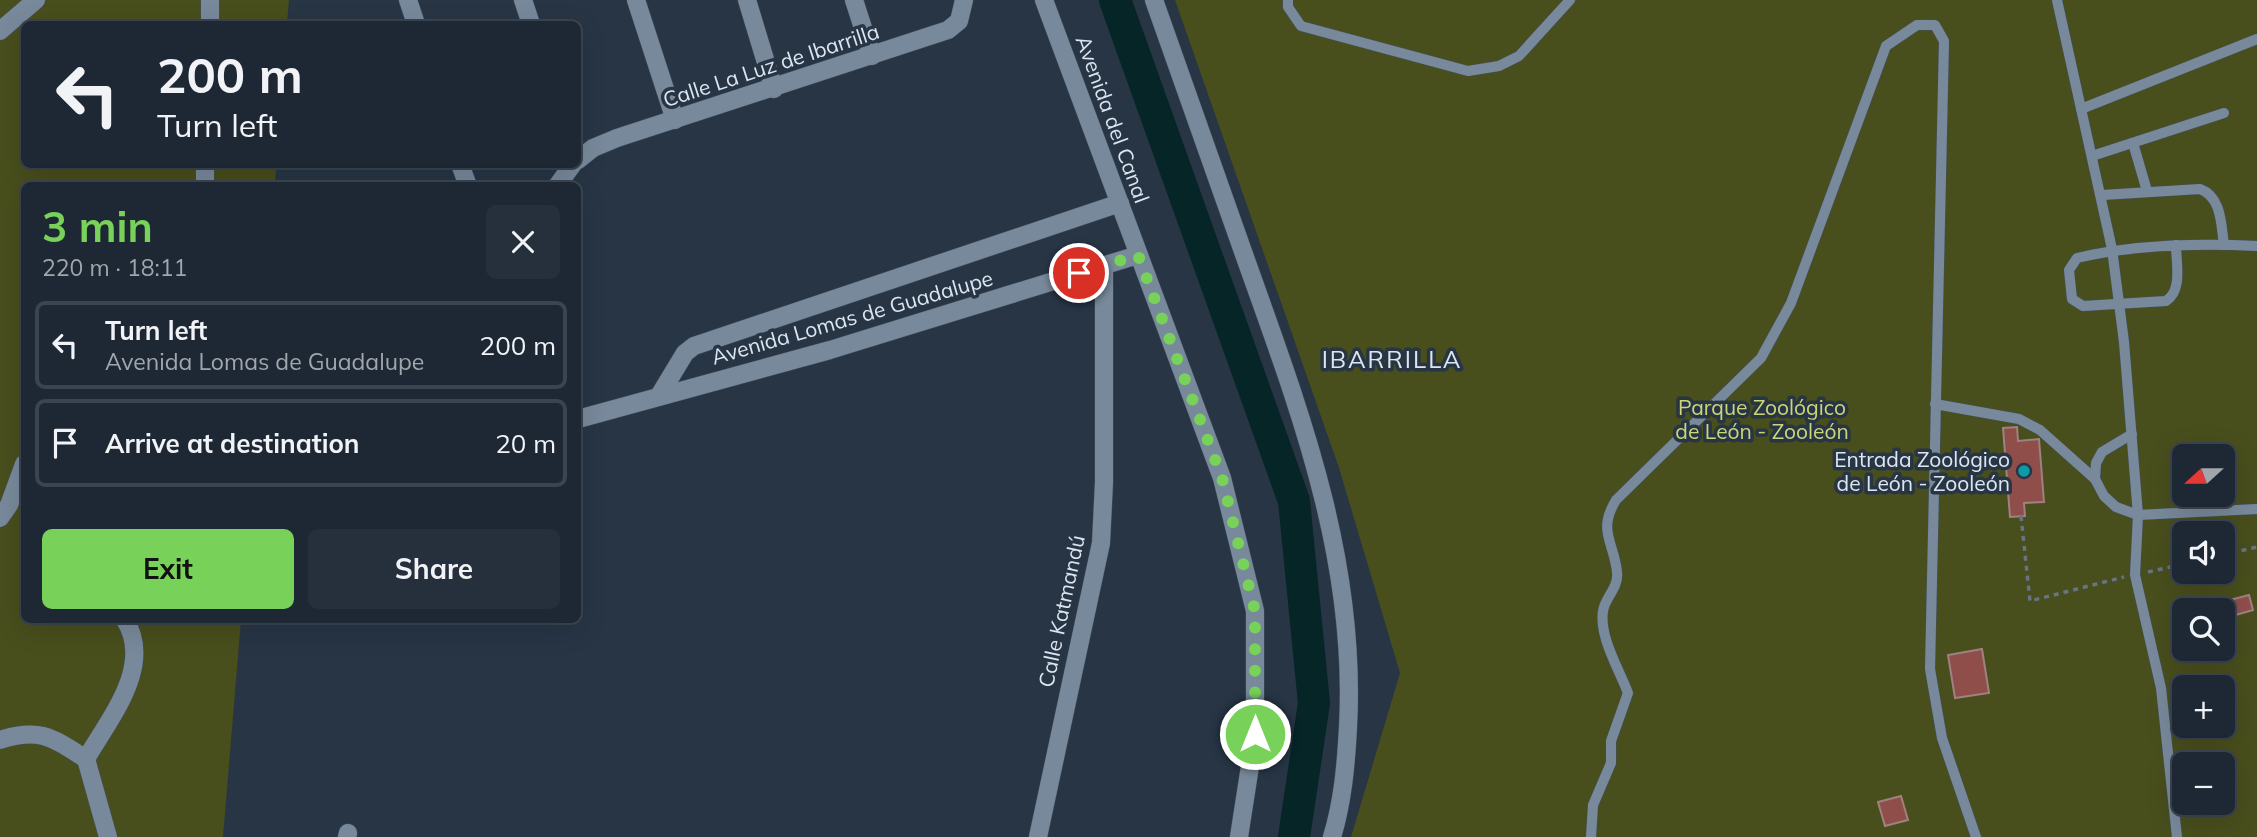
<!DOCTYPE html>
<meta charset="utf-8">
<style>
body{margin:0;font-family:Mulish,sans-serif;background:#25303c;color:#f1f3f6;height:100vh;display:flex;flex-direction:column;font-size:26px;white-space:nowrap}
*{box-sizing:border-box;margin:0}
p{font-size:23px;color:#a0a6ac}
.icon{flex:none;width:38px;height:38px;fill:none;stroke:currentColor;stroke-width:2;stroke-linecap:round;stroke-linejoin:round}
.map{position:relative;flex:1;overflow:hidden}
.sheet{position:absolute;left:21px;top:182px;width:560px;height:441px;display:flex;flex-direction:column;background:#1d2834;border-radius:10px;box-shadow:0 7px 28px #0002,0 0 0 2px #3b444f}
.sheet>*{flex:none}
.banner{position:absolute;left:21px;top:21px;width:560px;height:147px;border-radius:10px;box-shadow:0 7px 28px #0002,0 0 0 2px #3b444f;background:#1d2834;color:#f1f3f6;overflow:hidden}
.needle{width:46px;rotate:249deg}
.tools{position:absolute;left:2172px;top:444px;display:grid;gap:14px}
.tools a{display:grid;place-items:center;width:63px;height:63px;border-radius:10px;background:#1d2834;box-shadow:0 7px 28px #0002,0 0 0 2px #3b444f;font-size:35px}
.pin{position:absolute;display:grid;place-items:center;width:60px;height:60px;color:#fff;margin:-30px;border:4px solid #fff;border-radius:50%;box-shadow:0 2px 7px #0007}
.me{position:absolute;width:77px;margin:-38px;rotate:0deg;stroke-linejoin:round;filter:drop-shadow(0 0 5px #0008)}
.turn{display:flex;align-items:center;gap:24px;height:147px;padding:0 21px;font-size:32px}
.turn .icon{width:91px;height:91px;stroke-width:2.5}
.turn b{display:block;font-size:49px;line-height:60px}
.round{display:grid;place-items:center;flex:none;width:74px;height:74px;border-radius:10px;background:#25303c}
.summary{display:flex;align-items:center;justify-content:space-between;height:119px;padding:0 21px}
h1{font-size:42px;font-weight:700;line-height:52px;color:#78d158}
.cta{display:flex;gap:14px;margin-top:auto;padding:14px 21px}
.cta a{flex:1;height:80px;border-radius:10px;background:#78d158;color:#111;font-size:28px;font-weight:700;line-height:80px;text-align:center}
.cta a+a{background:#25303c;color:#f1f3f6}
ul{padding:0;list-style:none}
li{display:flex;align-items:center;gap:21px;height:88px;margin:0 14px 10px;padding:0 7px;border:4px solid #3b444f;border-radius:10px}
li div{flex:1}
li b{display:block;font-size:26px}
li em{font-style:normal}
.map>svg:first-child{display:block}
.green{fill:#484e1c;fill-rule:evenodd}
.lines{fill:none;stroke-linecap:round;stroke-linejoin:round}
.river{stroke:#062527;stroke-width:32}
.building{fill:#904e4b;stroke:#9d827f;stroke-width:2}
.lane-casing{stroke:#44515e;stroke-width:11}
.street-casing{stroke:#44515e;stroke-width:19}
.secondary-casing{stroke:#44515e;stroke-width:19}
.path{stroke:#677482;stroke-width:3.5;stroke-dasharray:5 5;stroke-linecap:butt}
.lane{stroke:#78899b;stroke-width:10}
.street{stroke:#78899b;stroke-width:18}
.secondary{stroke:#78899b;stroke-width:18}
.route{stroke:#78d158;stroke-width:12;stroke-dasharray:0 21.6}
.culture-dot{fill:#0f9aa8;stroke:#273545;stroke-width:2.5}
.labels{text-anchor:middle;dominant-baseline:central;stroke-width:7;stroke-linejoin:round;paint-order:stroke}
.street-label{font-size:21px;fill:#dce6f0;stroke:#273545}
.park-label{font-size:21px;fill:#cbd679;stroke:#273545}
.poi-label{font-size:21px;fill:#dce6f0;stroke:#273545;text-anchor:end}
.quarter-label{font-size:24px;letter-spacing:2px;fill:#dce6f0;stroke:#273545}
</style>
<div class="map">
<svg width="2257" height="837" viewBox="0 0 2257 837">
<rect width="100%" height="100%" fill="#273545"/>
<g class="green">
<polygon points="0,0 289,0 287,24 24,24 24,164 276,165 275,185 24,186 24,620 241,620 223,837 0,837"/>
<path d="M 1175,0 L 2257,0 L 2257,837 L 1351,837 L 1400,673 L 1339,468 ZM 2184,457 L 2222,457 L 2222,495 L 2184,495 ZM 2184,534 L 2222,534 L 2222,572 L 2184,572 ZM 2184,611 L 2222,611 L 2222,649 L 2184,649 ZM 2184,688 L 2222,688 L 2222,726 L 2184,726 ZM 2184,765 L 2222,765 L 2222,803 L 2184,803 Z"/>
</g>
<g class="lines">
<polyline class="river" points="1115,0 1294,501 1314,703 1294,837"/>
</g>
<g class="building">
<polygon points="2017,427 2018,441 2039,439 2044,502 2024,503 2025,516 2010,517 2003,428"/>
<polygon points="2249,595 2253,610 2222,619 2222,602"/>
<polygon points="1982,649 1989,693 1955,698 1948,655"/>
<polygon points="1901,796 1908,820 1885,826 1878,802"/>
</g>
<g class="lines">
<defs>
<g id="lane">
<polyline points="1288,0 1288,7 1301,26 1468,71 1499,66 1519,56 1570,0"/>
<polyline points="2057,0 2112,249 2124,342 2138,515 2135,575 2161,688 2177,837"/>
<polyline points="2081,109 2257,39"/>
<polyline points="2133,143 2147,191"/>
<polyline points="2092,156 2224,113"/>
<path d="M 2102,195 L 2200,189 C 2222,197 2221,225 2224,245"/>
<path d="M 2176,245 C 2176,263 2183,290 2166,301 L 2083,306 L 2072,299 L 2069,270 L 2077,258 C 2136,244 2197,243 2257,246"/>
<polyline points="1935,404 2019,419 2040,430 2095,479"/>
<polyline points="2132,434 2102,452 2096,463 2095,479 2104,496 2116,507 2138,515 2257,509"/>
<path d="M 1591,837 L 1593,805 L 1611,763 L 1611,741 L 1628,693 C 1619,669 1599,637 1603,611 C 1605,597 1619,588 1617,572 C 1614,542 1597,531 1616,500 L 1761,358 L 1791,303 L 1886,46 L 1917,25 L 1935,25 L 1944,41 L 1930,669 L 1942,738 L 1976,837"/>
</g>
<g id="street">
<polyline points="408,0 416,24"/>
<polyline points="523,0 531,24"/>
<polyline points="636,0 675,120"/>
<polyline points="747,0 774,89"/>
<polyline points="854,0 872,56"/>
<polyline points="1044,0 1222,478 1255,611 1255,734 1239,837"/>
<path d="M 1154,0 C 1185,86 1215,174 1246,260 C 1301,414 1357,561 1348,727 C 1346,764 1343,801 1332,837"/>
<polyline points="460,164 468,186"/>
<polyline points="659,396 685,353 694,346 1120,203"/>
<polyline points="578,419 830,350 1138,255"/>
<polyline points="0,518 9,505 24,464"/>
<path d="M 0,740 C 40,727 53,738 86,759"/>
<path d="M 108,837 L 86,759 C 109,719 154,666 125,620"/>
<polyline points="347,837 348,833"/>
<polyline points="1038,837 1101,543 1104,482 1104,265"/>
</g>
<g id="secondary">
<polyline points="210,24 210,0"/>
<polyline points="0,31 36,0"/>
<polyline points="578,160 593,148 617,138 948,30 959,21 964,0"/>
<polyline points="205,186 205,164"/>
<polyline points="557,186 573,164"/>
</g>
</defs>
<use href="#lane" class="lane-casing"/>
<use href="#street" class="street-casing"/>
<use href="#secondary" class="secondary-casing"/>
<g class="path">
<polyline points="2021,516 2030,601 2124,577"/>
<polyline points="2222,555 2257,547"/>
<polyline points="2148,572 2184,564"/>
</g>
<use href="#lane" class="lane"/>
<use href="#street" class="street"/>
<use href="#secondary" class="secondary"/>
</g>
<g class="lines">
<polyline class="route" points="1079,273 1138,255 1222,478 1255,611 1255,734"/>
</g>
<circle class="culture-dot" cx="2024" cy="471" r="7"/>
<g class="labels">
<g class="street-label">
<text transform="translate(771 65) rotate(-18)">Calle La Luz de Ibarrilla</text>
<text transform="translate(1113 119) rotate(70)">Avenida del Canal</text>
<text transform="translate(852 317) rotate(-16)">Avenida Lomas de Guadalupe</text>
<text transform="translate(1061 611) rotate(-78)">Calle Katmandú</text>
</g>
<g class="park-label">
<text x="1762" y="407">Parque Zoológico<tspan x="1762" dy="24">de León - Zooleón</tspan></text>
</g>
<g class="poi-label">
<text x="2010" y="459">Entrada Zoológico<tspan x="2010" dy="24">de León - Zooleón</tspan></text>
</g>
<g class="quarter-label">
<text x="1392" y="359">IBARRILLA</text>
</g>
</g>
</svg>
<div class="tools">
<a><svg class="needle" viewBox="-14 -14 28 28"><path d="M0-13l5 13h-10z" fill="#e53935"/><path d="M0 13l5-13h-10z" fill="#a0a6ac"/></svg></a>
<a><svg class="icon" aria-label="sound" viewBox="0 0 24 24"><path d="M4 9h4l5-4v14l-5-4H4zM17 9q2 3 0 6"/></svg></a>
<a><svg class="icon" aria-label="search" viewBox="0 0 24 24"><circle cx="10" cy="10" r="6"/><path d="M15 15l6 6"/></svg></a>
<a>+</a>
<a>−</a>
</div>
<div class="pin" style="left:1079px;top:273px;background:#d93025"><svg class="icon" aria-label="arrive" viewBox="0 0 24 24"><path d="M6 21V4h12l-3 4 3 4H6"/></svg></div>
<svg class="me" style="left:1255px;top:734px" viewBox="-20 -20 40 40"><circle r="17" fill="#78d158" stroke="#fff" stroke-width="3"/><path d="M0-11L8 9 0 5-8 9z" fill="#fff"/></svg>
<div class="banner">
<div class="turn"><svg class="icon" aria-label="left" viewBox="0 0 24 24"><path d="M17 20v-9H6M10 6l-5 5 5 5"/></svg><div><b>200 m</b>Turn left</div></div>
</div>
<section class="sheet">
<div class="summary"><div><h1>3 min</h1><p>220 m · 18:11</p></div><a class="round"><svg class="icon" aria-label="close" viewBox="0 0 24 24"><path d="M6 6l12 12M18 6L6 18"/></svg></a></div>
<ul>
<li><svg class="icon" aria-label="left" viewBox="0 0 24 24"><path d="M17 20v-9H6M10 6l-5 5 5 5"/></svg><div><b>Turn left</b><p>Avenida Lomas de Guadalupe</p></div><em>200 m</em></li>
<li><svg class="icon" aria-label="arrive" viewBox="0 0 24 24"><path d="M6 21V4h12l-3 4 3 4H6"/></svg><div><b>Arrive at destination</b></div><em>20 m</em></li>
</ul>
<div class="cta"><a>Exit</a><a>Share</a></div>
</section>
</div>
